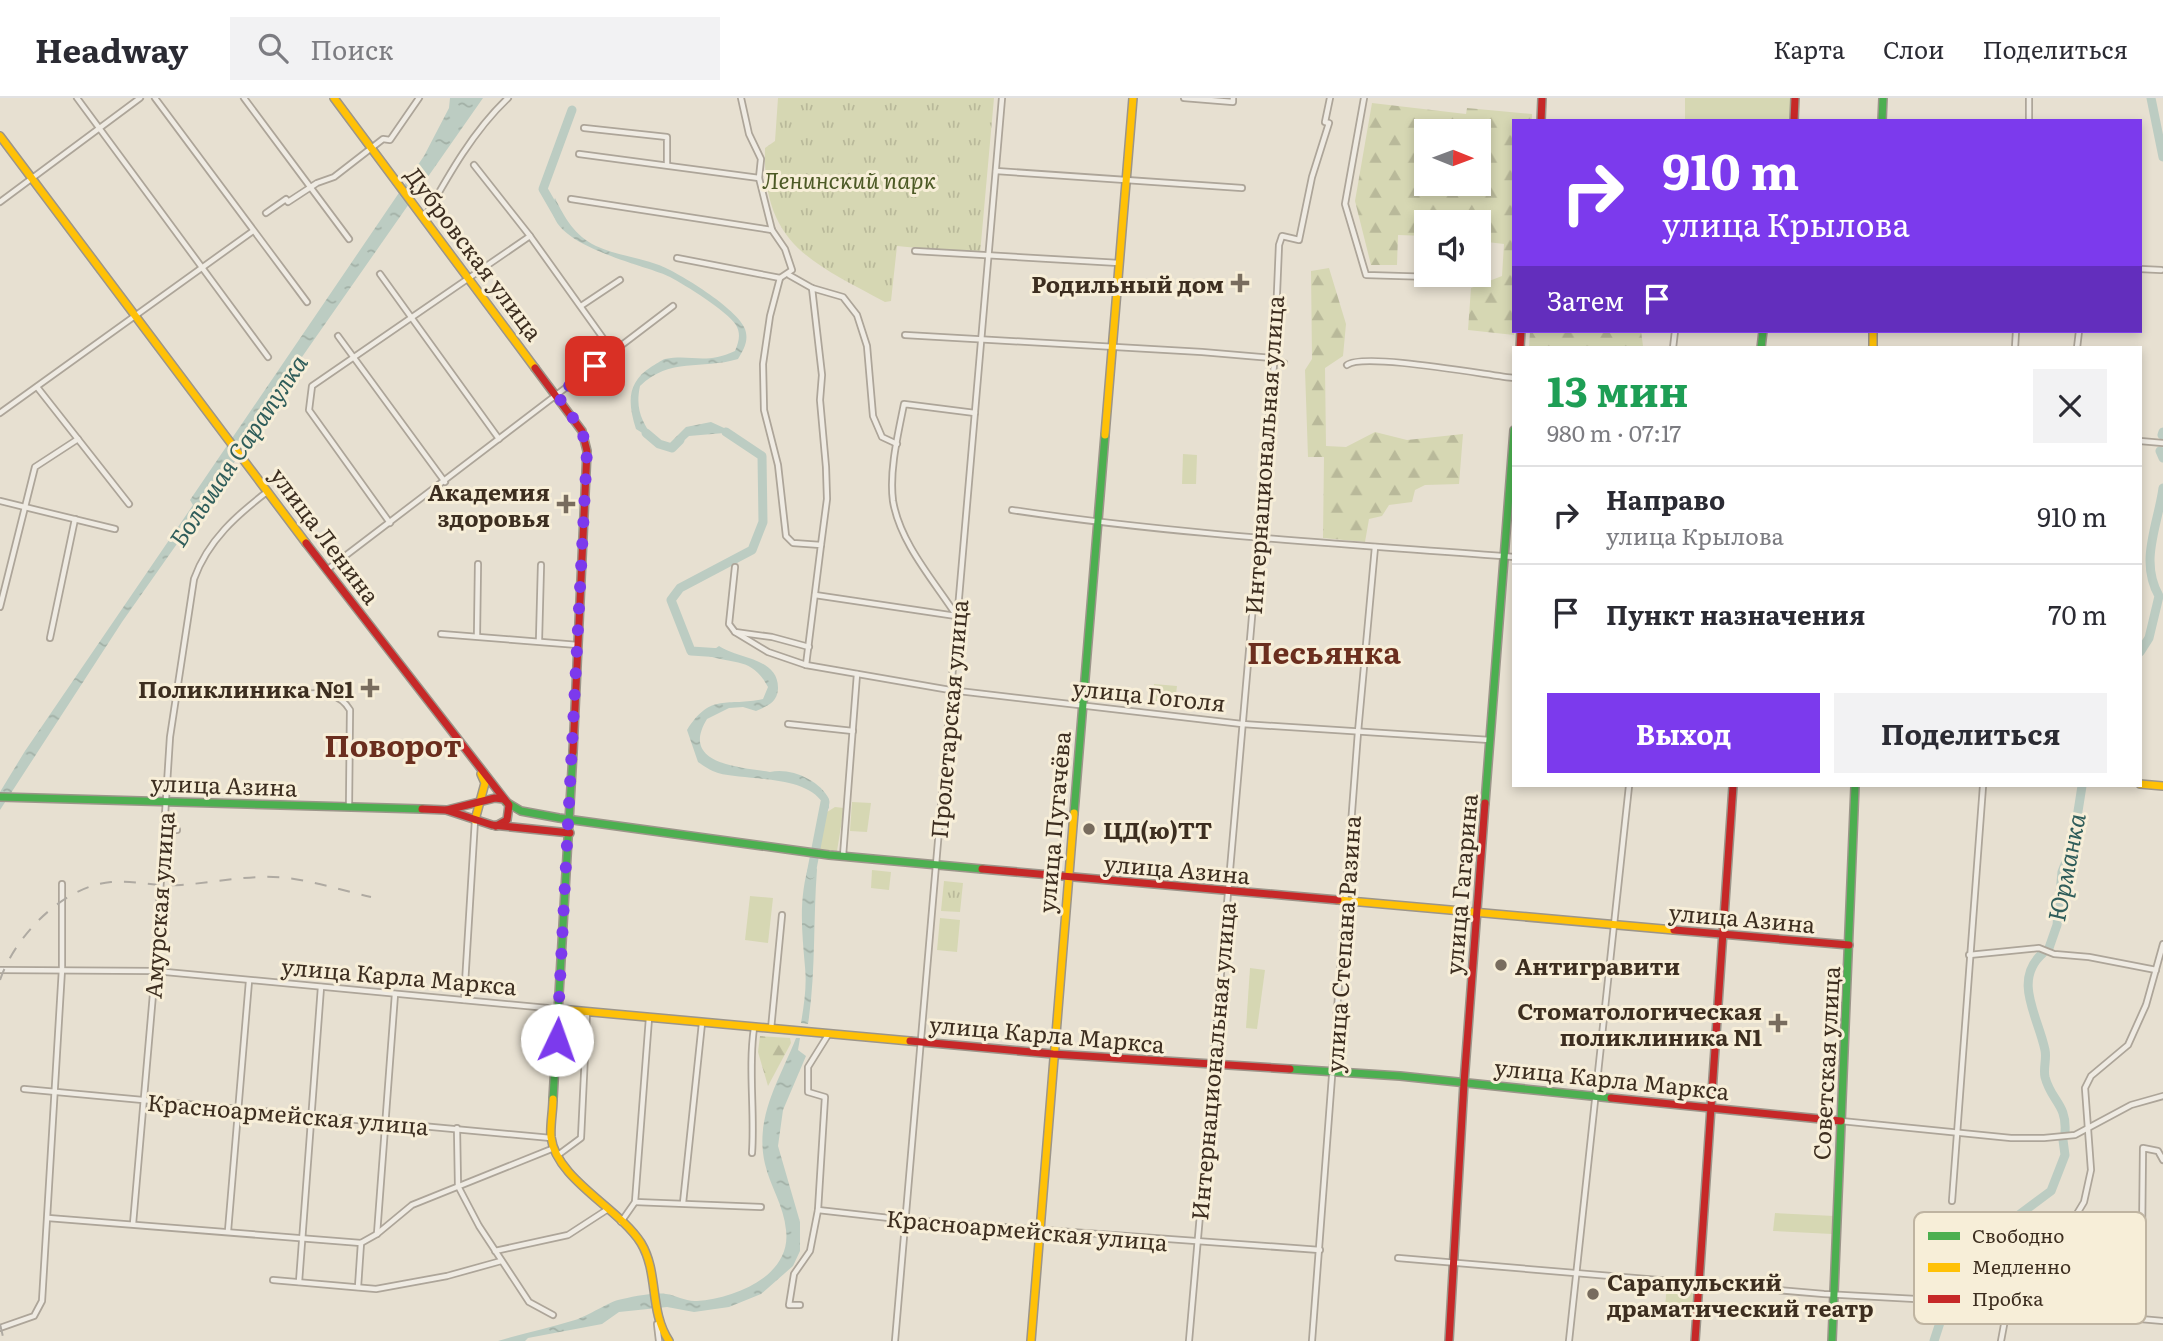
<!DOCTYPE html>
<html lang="ru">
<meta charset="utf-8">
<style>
body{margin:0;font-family:Literata,serif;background:#f2f2f3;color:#2b2b33;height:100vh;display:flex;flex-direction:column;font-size:26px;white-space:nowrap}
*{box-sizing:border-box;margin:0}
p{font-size:23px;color:#7c7c81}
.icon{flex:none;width:38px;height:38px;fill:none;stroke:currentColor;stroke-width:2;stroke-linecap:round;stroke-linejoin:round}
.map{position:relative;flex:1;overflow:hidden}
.drawer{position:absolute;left:1512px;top:248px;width:630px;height:441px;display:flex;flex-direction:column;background:#fff;border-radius:0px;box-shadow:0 4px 10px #0003}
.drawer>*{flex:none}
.hud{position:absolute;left:1512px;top:21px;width:630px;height:214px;border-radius:0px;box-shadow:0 4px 10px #0003;background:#7c3aed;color:#fff;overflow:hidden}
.needle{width:46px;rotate:91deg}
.buttons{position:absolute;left:1414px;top:21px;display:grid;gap:14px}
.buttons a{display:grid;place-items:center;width:77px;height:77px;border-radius:0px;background:#fff;box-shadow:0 4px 10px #0003;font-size:35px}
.pin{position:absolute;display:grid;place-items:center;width:60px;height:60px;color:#fff;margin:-30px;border-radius:14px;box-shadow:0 4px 10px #0006}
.me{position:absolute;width:77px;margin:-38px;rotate:3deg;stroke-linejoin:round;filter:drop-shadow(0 0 5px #0008)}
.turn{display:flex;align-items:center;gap:24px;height:147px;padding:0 35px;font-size:32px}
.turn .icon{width:91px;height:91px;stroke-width:2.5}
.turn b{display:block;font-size:49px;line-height:60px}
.then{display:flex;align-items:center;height:66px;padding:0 35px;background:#0003;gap:14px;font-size:26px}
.round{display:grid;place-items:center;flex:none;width:74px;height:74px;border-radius:0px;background:#f2f2f3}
.head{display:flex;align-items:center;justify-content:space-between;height:119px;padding:0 35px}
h1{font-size:42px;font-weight:700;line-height:52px;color:#1e9e55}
.button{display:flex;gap:14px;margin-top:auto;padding:14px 35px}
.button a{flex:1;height:80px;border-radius:0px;background:#7c3aed;color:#fff;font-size:28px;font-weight:700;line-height:80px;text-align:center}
.button a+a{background:#f2f2f3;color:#2b2b33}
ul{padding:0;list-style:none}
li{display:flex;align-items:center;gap:21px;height:98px;padding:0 35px;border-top:2px solid #e1e1e2}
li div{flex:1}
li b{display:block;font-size:26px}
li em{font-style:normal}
header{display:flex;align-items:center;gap:42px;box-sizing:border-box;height:98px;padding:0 35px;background:#fff;border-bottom:2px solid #e1e1e2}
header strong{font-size:33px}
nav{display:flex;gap:38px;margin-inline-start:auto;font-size:24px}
.search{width:490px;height:63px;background:#f2f2f3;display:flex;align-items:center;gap:18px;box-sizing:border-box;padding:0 24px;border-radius:0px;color:#7c7c81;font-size:26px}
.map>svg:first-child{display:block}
.green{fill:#d6d7b3}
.forest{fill:url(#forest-firs);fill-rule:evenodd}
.park{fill:url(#park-tufts)}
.water{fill:url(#water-ripples)}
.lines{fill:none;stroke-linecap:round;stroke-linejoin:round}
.river{stroke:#bcccc2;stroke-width:9}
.street-casing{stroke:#ada599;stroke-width:8}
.fast-casing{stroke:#9c958a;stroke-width:10}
.slow-casing{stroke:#9c958a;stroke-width:10}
.jam-casing{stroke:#9c958a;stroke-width:10}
.street{stroke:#efebe3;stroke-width:4.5}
.fast{stroke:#4caf50;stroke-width:7}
.slow{stroke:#ffc107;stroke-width:7}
.jam{stroke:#c62828;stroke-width:7}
.rail{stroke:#afaaa2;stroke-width:2;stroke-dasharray:12 12;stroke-linecap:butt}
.route{stroke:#7c3aed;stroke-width:12;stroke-dasharray:0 21.6}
.poi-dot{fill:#786c5e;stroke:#f7eed8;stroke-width:2.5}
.labels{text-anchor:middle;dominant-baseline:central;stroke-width:6;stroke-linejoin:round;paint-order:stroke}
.park-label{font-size:23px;font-style:italic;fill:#4d5a26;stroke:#f7eed8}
.street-label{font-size:23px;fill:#3d2e20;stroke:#f7eed8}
.poi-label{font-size:23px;font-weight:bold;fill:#3d2e20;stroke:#f7eed8;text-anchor:end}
.water-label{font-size:24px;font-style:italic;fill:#2f5d5a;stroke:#f7eed8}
.district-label{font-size:30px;font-weight:bold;fill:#6b2e1e;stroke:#f7eed8}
.key{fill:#f7eed8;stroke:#bfb4a1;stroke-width:2}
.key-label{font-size:19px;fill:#3d2e20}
</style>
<header>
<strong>Headway</strong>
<div class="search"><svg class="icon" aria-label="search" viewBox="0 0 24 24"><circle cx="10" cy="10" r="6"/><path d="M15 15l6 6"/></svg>Поиск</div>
<nav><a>Карта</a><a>Слои</a><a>Поделиться</a></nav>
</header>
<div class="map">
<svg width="2163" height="1243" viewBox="0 0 2163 1243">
<defs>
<pattern id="forest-firs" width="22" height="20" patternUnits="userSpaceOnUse" patternTransform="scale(1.75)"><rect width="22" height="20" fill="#d6d7b3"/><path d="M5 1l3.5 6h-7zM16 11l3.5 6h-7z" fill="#b9b99a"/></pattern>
<pattern id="park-tufts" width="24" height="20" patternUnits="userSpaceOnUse" patternTransform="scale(1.75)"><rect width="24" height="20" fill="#d6d7b3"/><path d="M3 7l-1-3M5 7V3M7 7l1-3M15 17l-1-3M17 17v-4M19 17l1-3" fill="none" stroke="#b9b99a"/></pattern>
<pattern id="water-ripples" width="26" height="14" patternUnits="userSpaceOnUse" patternTransform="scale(1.75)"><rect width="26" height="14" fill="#bcccc2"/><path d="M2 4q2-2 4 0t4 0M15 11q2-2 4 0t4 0" fill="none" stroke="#a2b0a6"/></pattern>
</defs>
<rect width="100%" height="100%" fill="#e7e0d1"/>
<g class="green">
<polygon points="1685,0 1792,0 1790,23 1685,23"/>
<polygon points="1183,356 1197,357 1196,386 1182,386"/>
<polygon points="1154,586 1177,588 1175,605 1152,603"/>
<polygon points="852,704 871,705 867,734 850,733"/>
<polygon points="835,709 844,710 837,753 818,751 824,716"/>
<polygon points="872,772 891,774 889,792 871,790"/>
<polygon points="750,798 773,800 768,845 745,842"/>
<polygon points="940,820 960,822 957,854 937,852"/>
<polygon points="1250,870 1265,872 1257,931 1246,930"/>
<polygon points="1775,1115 1834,1118 1832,1136 1773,1133"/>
<polygon points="1667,1185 1696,1189 1696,1212 1665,1210"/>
</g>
<g class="forest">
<path d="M 1372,5 L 1466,16 L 1467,10 L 1532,16 L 1532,23 L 1514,23 L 1514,237 L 1468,232 L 1471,190 L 1502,178 L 1504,146 L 1479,143 L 1479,124 L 1426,124 L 1426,138 L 1398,137 L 1397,167 L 1371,167 L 1355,103 ZM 1426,33 L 1479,33 L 1479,86 L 1426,86 Z"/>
<polygon points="1329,170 1346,226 1343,258 1325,270 1326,348 1346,349 1375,334 1407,342 1463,336 1459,386 1425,387 1415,392 1412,404 1389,407 1382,418 1369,421 1365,444 1323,440 1324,359 1308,359 1305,272 1312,261 1311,173"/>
<polygon points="1530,233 1641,233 1643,248 1665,250 1529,250"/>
<polygon points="760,938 790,940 791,945 768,988 758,954"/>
</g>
<g class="park">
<path d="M 778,0 L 994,0 L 980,156 L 897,148 L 891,203 L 885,204 C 811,164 762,146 765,50 L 775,43 Z"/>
<polygon points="944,783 963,785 960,814 941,813"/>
</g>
<g class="water">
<polygon points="450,0 483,0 281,289 250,342 122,524 0,712 0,694 25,653 193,407 190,402 424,58 449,10"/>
<path d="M 555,100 C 564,119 575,138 596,148 C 615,157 638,159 659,167 C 678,174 738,211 745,231 C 749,243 744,251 738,261 C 701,272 670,259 640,288 C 635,312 642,323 655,343 L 636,331 C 628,306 626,285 651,269 C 655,267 661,262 665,261 C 692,256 705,267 735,253 C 739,243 741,236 736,227 C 727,213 685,187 670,179 C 645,166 535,146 555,100 Z"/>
<polygon points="711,324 735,335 732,340 724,335 689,338 675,351 667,348 686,329"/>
<path d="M 719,548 C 737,561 779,559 778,591 C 777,605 767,608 756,613 L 743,609 L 729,610 L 707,621 C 679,667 741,669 770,674 C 790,669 820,682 829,701 L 829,710 L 824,714 L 821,713 L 823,705 C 804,676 746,683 718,675 C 711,673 704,668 698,664 L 687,632 C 711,594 727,609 763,601 L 768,589 C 752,558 732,567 706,557 Z"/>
<path d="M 810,764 L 817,771 C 813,823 816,875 808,926 L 801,925 C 804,907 807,888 805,869 C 802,834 798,799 810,764 Z"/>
<path d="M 796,940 L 800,940 L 798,952 L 806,958 L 783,1012 L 778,1048 L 800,1124 L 800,1153 L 793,1168 L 761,1196 L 729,1209 L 694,1214 L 667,1209 L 619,1214 L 602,1226 L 528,1240 L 525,1243 L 498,1243 C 524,1235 550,1230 575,1222 C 588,1218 609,1204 618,1202 C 631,1199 653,1194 666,1196 C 676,1197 686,1204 697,1203 C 735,1200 792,1178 786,1132 C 784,1108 770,1088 765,1066 C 754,1019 780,981 796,940 Z"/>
</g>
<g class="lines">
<g class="river">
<polyline points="2151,0 2163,59"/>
<polyline points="558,117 543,91 572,12"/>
<polyline points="646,335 659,346 672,350 680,342"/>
<polyline points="2162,337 2163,334"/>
<polyline points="2160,353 2163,360"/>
<path d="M 2140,554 L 2149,540 L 2159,498 C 2139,463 2158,427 2163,390"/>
<polyline points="722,555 691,553 671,502 680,490 752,452 763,424 762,358 726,334"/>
<polyline points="811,776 825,704"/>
<polyline points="2049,850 2057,827 2062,774 2073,745 2082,688"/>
<path d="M 2043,855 C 2012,882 2038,918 2045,952 C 2047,961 2043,970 2045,979 C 2051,1003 2067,1006 2065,1034"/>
<polyline points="1934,1243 1947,1203 1983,1155 2016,1119 2051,1093 2065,1057 2063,1042"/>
</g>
<defs>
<g id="street">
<polyline points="77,0 268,259"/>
<polyline points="155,0 307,204"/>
<polyline points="244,0 349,141"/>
<polyline points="741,0 749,36 761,61 759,80 772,132 785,151 792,172 780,180 770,218 763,266 764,312 778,367 786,438 793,445 821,447 806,567"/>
<polyline points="1184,0 1233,4 1233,0"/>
<polyline points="1364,0 1345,106 1366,177 1432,179"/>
<polyline points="2029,0 2029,23"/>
<polyline points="584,30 667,39 667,67"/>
<polyline points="579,56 759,80"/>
<polyline points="474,67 530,138 613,254"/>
<polyline points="996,73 1242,90"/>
<polyline points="571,101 772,132"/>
<polyline points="0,104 140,0"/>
<polyline points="266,115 286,101 288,104 317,85 334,79 383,41 390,42 419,0"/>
<path d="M 425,119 C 448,78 473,33 508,0"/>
<polyline points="915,153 1119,165"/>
<polyline points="677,160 780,180"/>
<polyline points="2140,171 2161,172"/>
<polyline points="380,176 499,341"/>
<polyline points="789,177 812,190"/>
<polyline points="581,208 620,182"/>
<polyline points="905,237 1202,254 1272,260 1284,265"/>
<polyline points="338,238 445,384"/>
<polyline points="1673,250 1675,233"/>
<polyline points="2015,250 2016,233"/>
<polyline points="2077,250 2079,233"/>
<path d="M 1347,267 C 1363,254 1486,277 1514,280"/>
<polyline points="37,289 129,406"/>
<polyline points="0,315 253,133"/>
<polyline points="2140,343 2163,345"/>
<polyline points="0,403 115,431"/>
<path d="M 1012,412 C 1178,437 1346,446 1514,459"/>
<polyline points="390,425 309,312 312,288 530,138"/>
<polyline points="821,447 827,401 826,369 820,302 822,277 812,190 843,199 857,217 867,248 873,318 882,339 897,346"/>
<polyline points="735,469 729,526 735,534 772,539 809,549"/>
<polyline points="328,471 673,208"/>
<polyline points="815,497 956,518"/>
<polyline points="0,509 35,369 78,341"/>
<path d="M 956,517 C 934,483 900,445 893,403 C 889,373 898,336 904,306 L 975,315"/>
<polyline points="735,534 768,554 806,567 950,592 1242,626 1490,642"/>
<polyline points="441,536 578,547"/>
<polyline points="477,537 478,466"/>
<polyline points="50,540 75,421"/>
<polyline points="539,542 541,467"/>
<path d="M 305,596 C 323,594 340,595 350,612 L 349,709"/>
<polyline points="788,626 853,633"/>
<polyline points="164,732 177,732"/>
<polyline points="843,758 857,576"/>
<polyline points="1969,857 2039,850 2054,856 2089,859 2156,872"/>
<polyline points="0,872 155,873 558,911"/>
<polyline points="464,902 475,722"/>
<polyline points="771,931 782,817"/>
<polyline points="24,991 551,1040"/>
<polyline points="1841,1023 2011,1040 2044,1040 2075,1037 2131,1007 2163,998"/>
<polyline points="457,1030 458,1088 479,1128 529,1204 553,1217"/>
<path d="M 752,1055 C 755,1014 748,970 754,930"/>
<polyline points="558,1057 581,1040 587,914"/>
<polyline points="1952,1103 1983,688"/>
<polyline points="635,1104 761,1109"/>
<polyline points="683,1105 702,925"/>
<polyline points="818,1112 907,1122 1320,1152"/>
<polyline points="48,1120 361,1145"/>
<polyline points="621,1124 635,1104 649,920"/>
<path d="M 133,1126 L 155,873 L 170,639 L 194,481 C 208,442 237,417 268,393"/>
<polyline points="228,1133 249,883"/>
<polyline points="377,1136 395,896"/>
<polyline points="361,1145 377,1136 412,1107 554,1050"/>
<polyline points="495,1153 568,1137 608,1111"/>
<polyline points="1398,1160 1824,1196 1934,1202"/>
<polyline points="273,1182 376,1191 447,1178 501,1163"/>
<polyline points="299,1184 321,889"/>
<polyline points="358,1189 361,1145"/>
<polyline points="1968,1201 2024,1204 2061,1214 2163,1223"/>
<polyline points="800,1207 789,1207 794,1176 810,1153 818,1112 825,999 808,994 808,969 828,937"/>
<polyline points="2127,1220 2126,1175 2142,1140 2143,1050 2158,1053 2163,1062"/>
<polyline points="657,1226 659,1243"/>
<polyline points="0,1230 34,1218 42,1203 62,871 62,786"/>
<polyline points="895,1243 1002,0"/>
<polyline points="1189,1243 1274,266 1279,147 1282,138 1299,142 1312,79 1329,25 1325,24 1330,0"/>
<polyline points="1312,1243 1358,634 1375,449"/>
<polyline points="1569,1243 1629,688"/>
<polyline points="2001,1243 2006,1216 2024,1204 2084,1104 2091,1072 2085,990 2091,978 2128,947 2146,907 2163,846"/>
</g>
<g id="fast">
<polyline points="1882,23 1883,0"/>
<polyline points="1761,250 1763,233"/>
<polyline points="0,699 422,711"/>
<polyline points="506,704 521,713 559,720 829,757 982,771"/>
<polyline points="1485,705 1514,332"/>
<polyline points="1074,715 1105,337"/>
<polyline points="1290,971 1400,978 1611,1000"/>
<polyline points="553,1001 573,654"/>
<polyline points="1832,1243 1855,688"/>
</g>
<g id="slow">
<polyline points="334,0 535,270"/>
<polyline points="0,38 306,445"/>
<polyline points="1873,233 1873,250"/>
<polyline points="1105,337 1133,0"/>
<polyline points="2140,686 2163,688"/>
<polyline points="475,722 485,685 481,676"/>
<polyline points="1338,802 1674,832"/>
<polyline points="559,911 910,943"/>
<path d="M 553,1001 C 553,1013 550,1027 551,1039 C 556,1081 619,1110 641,1145 C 659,1175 649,1213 669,1243"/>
<polyline points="1031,1243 1074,715"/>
</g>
<g id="jam">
<polyline points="1541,23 1542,0"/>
<polyline points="1794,23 1795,0"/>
<polyline points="1520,250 1521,233"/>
<polyline points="535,270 582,333 587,353 573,654"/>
<polyline points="306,445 509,707 507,722 496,728"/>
<polyline points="422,711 446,712 492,727 570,735"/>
<polyline points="447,712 495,700 503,701"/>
<polyline points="982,771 1338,802"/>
<polyline points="1674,832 1849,847"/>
<polyline points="910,943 1053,956 1290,971"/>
<polyline points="1611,1000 1841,1023"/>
<polyline points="1449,1243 1464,985 1485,705"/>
<polyline points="1695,1243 1733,688"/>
</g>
</defs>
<use href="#street" class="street-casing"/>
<use href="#fast" class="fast-casing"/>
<use href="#slow" class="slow-casing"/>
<use href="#jam" class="jam-casing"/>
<use href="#street" class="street"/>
<use href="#fast" class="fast"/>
<use href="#slow" class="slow"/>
<use href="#jam" class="jam"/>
<g class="rail">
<path d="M 0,882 C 15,838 63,788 111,784 C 135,782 157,789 181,787 C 207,785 234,780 260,779 C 297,777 335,791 371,799"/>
<polyline points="0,1226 4,1243"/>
</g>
</g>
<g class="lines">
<polyline class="route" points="557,942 587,353 582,333 557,297 595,268"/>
</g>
<g class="poi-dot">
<path d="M1236.5 174.5h7v7h7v7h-7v7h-7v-7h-7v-7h7z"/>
<path d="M562.5 395.5h7v7h7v7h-7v7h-7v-7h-7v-7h7z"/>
<path d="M366.5 579.5h7v7h7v7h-7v7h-7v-7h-7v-7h7z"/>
<circle cx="1089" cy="731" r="7"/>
<circle cx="1501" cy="867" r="7"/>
<path d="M1774.5 914.5h7v7h7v7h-7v7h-7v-7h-7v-7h7z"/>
<circle cx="1593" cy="1196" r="7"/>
</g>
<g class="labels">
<g class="park-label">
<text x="849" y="81">Ленинский парк</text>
</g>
<g class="street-label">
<text transform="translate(475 155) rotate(53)">Дубровская улица</text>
<text transform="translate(1263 357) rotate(-86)">Интернациональная улица</text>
<text transform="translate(326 437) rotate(53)">улица Ленина</text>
<text transform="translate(1149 596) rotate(6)">улица Гоголя</text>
<text transform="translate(948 621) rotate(-85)">Пролетарская улица</text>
<text transform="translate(224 686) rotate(2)">улица Азина</text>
<text transform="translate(1053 724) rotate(-85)">улица Пугачёва</text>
<text transform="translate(1177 770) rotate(5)">улица Азина</text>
<text transform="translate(1460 786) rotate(-85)">улица Гагарина</text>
<text transform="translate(158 807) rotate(-86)">Амурская улица</text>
<text transform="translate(1742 819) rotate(5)">улица Азина</text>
<text transform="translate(1342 846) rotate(-86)">улица Степана Разина</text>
<text transform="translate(399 877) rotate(5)">улица Карла Маркса</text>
<text transform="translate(1047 935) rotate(5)">улица Карла Маркса</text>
<text transform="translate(1212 963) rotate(-85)">Интернациональная улица</text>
<text transform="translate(1825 965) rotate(-87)">Советская улица</text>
<text transform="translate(1612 980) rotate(6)">улица Карла Маркса</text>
<text transform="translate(288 1015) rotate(5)">Красноармейская улица</text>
<text transform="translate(1027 1131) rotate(5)">Красноармейская улица</text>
</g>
<g class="poi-label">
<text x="1224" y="185">Родильный дом</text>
<text x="550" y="393">Академия<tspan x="550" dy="26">здоровья</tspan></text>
<text x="354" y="590">Поликлиника №1</text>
<text x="1103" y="731" text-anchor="start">ЦД(ю)ТТ</text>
<text x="1515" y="867" text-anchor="start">Антигравити</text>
<text x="1762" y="912">Стоматологическая<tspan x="1762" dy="26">поликлиника N1</tspan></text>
<text x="1607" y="1183" text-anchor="start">Сарапульский<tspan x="1607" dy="26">драматический театр</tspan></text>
</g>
<g class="water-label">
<text transform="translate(237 352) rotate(-56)">Большая Сарапулка</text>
<text transform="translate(2065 769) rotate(-79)">Юрманка</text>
</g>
<g class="district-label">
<text x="1324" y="553">Песьянка</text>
<text x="393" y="646">Поворот</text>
</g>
</g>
<rect x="1914" y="1114" width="232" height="112" rx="10" class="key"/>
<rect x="1928" y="1134" width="32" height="8" fill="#4caf50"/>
<rect x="1928" y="1165" width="32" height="9" fill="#ffc107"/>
<rect x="1928" y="1197" width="32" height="8" fill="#c62828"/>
<g class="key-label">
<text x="1972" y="1145">Свободно</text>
<text x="1972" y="1176">Медленно</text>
<text x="1972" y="1208">Пробка</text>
</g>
</svg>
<div class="buttons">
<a><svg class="needle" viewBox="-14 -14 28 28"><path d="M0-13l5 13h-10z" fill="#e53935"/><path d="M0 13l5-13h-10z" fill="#7c7c81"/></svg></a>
<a><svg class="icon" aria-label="sound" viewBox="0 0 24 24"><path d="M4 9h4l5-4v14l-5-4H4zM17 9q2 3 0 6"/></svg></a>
</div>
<div class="pin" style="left:595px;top:268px;background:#d93025"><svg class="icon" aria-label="arrive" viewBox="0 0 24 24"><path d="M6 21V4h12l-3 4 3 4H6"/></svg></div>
<svg class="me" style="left:557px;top:942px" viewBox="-20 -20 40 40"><circle r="19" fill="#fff"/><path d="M0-13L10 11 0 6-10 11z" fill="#7c3aed"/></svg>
<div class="hud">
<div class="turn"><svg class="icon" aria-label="right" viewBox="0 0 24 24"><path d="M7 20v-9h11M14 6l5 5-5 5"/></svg><div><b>910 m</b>улица Крылова</div></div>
<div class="then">Затем<svg class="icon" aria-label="arrive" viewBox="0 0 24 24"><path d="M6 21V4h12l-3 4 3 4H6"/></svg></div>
</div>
<section class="drawer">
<div class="head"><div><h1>13 мин</h1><p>980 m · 07:17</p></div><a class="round"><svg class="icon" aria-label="close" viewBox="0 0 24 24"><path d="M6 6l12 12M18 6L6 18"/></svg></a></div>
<ul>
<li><svg class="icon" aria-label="right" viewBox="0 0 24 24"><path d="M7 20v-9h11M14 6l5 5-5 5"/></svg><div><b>Направо</b><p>улица Крылова</p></div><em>910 m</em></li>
<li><svg class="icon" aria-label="arrive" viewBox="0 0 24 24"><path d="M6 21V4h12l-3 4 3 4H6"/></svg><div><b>Пункт назначения</b></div><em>70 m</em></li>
</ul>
<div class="button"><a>Выход</a><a>Поделиться</a></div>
</section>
</div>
